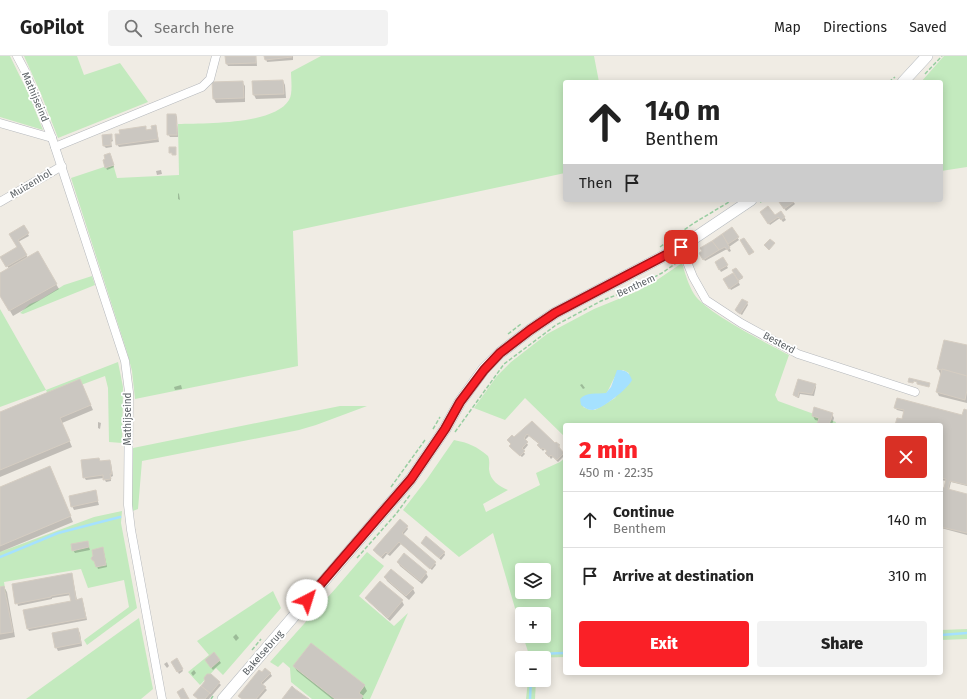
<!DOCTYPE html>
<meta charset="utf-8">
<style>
body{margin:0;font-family:"Fira Sans",sans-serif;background:#f2f2f2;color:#222;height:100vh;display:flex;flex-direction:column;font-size:15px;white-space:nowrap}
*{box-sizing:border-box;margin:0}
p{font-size:13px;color:#767676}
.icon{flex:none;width:22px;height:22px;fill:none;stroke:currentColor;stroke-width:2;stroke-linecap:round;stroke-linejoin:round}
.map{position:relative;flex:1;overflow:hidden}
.drawer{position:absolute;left:563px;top:367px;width:380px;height:252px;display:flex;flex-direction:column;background:#fff;border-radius:4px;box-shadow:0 2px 10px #0003}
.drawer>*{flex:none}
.guide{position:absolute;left:563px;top:24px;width:380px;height:122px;border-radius:4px;box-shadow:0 2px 10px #0003;background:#fff;color:#222;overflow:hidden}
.controls{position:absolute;left:515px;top:507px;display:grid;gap:8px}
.controls a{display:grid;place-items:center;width:36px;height:36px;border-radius:4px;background:#fff;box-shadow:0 2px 10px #0003;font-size:20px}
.pin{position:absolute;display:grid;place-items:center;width:34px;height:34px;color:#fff;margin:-17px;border-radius:8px;box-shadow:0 2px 6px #0006}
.me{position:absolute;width:44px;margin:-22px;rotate:40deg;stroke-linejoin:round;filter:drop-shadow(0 0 3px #0008)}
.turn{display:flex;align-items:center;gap:14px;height:84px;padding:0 16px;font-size:18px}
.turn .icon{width:52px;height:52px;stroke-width:2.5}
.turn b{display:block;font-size:28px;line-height:34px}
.then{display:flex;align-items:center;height:38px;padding:0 16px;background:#0003;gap:8px;font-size:15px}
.round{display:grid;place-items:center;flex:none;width:42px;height:42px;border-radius:4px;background:#f2f2f2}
.summary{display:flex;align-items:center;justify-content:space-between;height:68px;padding:0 16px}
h1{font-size:24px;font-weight:800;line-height:30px;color:#fa2027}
.primary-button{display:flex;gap:8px;margin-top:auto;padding:8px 16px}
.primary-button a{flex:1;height:46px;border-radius:4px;background:#fa2027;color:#fff;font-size:16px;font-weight:800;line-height:46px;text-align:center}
.primary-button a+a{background:#f2f2f2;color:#222}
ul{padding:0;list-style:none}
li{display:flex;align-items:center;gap:12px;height:56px;padding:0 16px;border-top:1px solid #e0e0e0}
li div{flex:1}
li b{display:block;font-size:15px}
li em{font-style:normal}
header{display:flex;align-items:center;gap:24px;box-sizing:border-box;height:56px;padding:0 20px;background:#fff;border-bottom:1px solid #e0e0e0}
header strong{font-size:19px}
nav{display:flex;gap:22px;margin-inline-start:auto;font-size:14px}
.search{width:280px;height:36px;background:#f2f2f2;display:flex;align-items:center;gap:10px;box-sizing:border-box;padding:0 14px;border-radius:4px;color:#767676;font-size:15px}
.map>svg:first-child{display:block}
.green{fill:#c3eabe;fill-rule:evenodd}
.water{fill:#a5e1ff}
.shadow{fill:#0003}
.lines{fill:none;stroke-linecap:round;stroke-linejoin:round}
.stream{stroke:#a5e1ff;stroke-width:2.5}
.building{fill:#cbc7c1;stroke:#d5cdc2}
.street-casing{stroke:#b5b8bc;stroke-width:9}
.secondary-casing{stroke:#b5babf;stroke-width:12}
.path{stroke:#98cea1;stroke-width:1.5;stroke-dasharray:4 2;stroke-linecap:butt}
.street{stroke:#fff;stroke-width:8}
.secondary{stroke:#fff;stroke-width:11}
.route-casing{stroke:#a21519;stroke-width:10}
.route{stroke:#fa2027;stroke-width:7}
.labels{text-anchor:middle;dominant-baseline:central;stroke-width:3.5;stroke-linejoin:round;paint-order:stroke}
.street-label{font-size:10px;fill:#5c6266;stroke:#fff}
</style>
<header>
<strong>GoPilot</strong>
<div class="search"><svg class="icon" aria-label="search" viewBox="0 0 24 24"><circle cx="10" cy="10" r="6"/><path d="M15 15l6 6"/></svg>Search here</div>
<nav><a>Map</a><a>Directions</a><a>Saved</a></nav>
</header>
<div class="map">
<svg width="967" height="643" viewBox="0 0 967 643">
<rect width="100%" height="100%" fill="#f0ece4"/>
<g class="green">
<polygon points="0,0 10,0 29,39 43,74 0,61"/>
<polygon points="24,0 77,0 84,19 120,7 148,46 58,82 41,38"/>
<path d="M 321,0 L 594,0 L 599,26 L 565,26 L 565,117 L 293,175 L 298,310 L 135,343 L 132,315 L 127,296 L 71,122 L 113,108 L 117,122 L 179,119 L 178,68 C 205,67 274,69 289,44 C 293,37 291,24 291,16 Z"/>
<polygon points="944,0 967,0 967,111 941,115 941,26 921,26"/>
<path d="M 682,207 C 685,217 688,228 694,238 C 706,257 767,287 789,299 L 775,339 L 778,345 L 836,366 L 835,369 L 565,369 L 565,381 L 525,342 L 505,364 L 474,352 L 497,320 L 511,306 L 547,278 L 594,253 L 638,235 L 654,226 ZM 623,314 L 629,317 L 615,342 L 595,354 L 590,354 L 583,351 L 591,338 L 606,338 C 613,327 612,320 623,314 Z"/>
<polygon points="92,220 95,229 23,258 20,257 30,248 40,244 64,229"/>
<polygon points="0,253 46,334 118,306 123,331 122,387 109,386 108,332 105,320 49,341 46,334 0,351"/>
<polygon points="340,350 367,350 316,369 299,374 142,405 138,453 130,456 133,392"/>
<path d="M 454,384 C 469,387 476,390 488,400 C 490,405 489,409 489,413 C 490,425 499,430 508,434 L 483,448 L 486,456 L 540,429 L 536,417 L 560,406 L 565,402 L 565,601 L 530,602 L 523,580 L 544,580 L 544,558 L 522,558 L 522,576 L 493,477 L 459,501 L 403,454 L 427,423 ZM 522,514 L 544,514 L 544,536 L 522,536 Z"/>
<polygon points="122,455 121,467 137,552 87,589 84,584 129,551 124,524 88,532 81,513 4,526 7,545 0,546 0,496 94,461"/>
<polygon points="367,496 384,510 359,540 394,570 408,557 370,643 312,643 291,626 290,612 283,606 278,611 270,606 336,532"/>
<polygon points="273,535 281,552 223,619 216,612 200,629 188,616 209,599 197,585"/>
<polygon points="139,562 153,633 141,643 26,643"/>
<polygon points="967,573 967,583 941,584 941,574"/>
<polygon points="528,624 536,624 535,643 526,643"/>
</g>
<path class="water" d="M 617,314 C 626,314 629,316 632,324 C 628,333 602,353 593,354 C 588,354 585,352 581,349 L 580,343 C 586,336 597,338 606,337 L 611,331 Z"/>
<g class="shadow">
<polygon points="226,0 256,0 257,10 228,10 227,8"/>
<polygon points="265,0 293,0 293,4 267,6"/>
<polygon points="283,25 285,29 286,42 256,43 254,39"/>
<polygon points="242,26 245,30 245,46 216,47 214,43 213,27"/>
<polygon points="176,59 177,61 178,81 170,81 168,78"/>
<polygon points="156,70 159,86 119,91 117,88 145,71 147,75 153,74"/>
<polygon points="111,79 113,85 111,86 112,91 106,92 104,90"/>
<polygon points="111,100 114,111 107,114 106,111"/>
<polygon points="161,114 162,118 157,119 156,115"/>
<polygon points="178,137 179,138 180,144 178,143"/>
<polygon points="784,144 792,144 795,148 786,155 782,149"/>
<polygon points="781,156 786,164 783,166 780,162 770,169 762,158 775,161"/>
<polygon points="24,170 29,180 18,186 28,202 37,197 59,233 13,260 0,238 0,218 9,213 2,201 19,191 11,178"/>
<polygon points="732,173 739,184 729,191 731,195 729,196 727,193 705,205 700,197 703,195 701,193"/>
<polygon points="723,203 728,212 721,216 716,207"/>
<polygon points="736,213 743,222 738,225 740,229 731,234 725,224 735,217"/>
<polygon points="747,247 748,249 742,259 737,256 736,254"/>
<polygon points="967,290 967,347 939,340 937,336 941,319 938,313"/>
<polygon points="798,325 815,328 816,331 814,340 800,338 799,342 796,341 794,339"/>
<polygon points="582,328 585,332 583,333 580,329"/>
<polygon points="82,329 93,354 62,367 72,391 0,421 0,357"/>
<polygon points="181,329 182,333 175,334 174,331"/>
<polygon points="895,352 963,360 967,355 967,430 951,426 949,434 967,439 967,479 941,472 941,432 944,433 946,425 941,424 941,369 896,369 902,364 905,356 897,354"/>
<polygon points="832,358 834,362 832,369 818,369 819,365 815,364 813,360"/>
<polygon points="98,366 101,367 100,373 98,372"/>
<polygon points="532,367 555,389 559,389 560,392 559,393 565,399 558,406 553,401 551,403 548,399 548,396 545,393 543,395 538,389 539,388 529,380 525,384 528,389 523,395 525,398 522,401 512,393 510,391 512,389 508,385 514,383"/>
<polygon points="100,405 110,405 111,407 113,420 111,421 111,425 106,426 104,422 86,424 84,421"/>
<polygon points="52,417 73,466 0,496 0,432"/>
<polygon points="95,435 99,449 74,454 72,450"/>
<polygon points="407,471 408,473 403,479 435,507 436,509 432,514 401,488 390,500 387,498 383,503 376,497 375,495"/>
<polygon points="87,486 90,494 75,497 73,494"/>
<polygon points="422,487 444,496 445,499 441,504"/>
<polygon points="103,492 107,511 98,513 96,507 93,504"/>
<polygon points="398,506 426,517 428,521 422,528 400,510"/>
<polygon points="72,518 77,544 82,544 83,546 87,564 29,575 28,573 72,545 71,539 52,542 52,543 18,550 13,529"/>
<polygon points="385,521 413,533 415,537 409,544 387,525"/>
<polygon points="4,531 7,536 15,581 0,584 0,532"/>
<polygon points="366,542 402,545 404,549 390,565 369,546"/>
<polygon points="77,573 80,577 82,590 58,595 56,591"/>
<polygon points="236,578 239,582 236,585 233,581"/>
<polygon points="214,598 221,607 213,614 207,607"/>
<polygon points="177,604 183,615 179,618 173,606"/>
<polygon points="167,606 169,610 167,612 164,608"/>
<polygon points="294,610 364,629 367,635 362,641 364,643 332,643 297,615"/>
<polygon points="194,614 196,617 193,620 191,617"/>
<polygon points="270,617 272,620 262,629 267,634 259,643 240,642 239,640"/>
<polygon points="211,619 221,629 209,643 198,643"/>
</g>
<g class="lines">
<g class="stream">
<polyline points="0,501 58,477 120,461"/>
<polyline points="941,579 967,577"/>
<polyline points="533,602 534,599 536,598 565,597"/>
<polyline points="530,643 531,624"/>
</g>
</g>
<g class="building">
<polygon points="225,0 256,0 256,7 226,8"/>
<polygon points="264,0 292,0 292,1 265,4"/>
<polygon points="283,24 284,38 253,39 252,25"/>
<polygon points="243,25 244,42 213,43 212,26"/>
<polygon points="167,58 176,58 177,79 167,79"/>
<polygon points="156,69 158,83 116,89 115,78 120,78 119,74 146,70 146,74 152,73 151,70"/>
<polygon points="112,78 112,83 111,83 111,89 103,90 102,79"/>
<polygon points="169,91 176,91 176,99 172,99 172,97 169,97"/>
<polygon points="110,97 114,109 105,112 103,104 105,103 104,99"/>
<polygon points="782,144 793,144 794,146 784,153 779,146"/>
<polygon points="768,150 775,159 781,155 785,161 781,164 778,161 768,168 760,156"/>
<polygon points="24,169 29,177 18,184 27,199 6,211 0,201 17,191 9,178"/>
<polygon points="732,171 739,181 728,188 722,178"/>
<polygon points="722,178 730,192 727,194 725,191 719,194 712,185"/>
<polygon points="744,182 754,196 749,199 740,184"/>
<polygon points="770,183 775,187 769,194 764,189"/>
<polygon points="712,185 719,194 703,204 699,197 702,195 700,192"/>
<polygon points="38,195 57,228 9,255 0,240 0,217"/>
<polygon points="723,201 728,209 719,214 715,206"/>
<polygon points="736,212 743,221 738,224 732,214"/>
<polygon points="733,217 739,226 729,233 723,223"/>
<polygon points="742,243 748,246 740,258 735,254"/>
<polygon points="944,284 967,289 967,320 937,313"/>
<polygon points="942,313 967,320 967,334 965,344 936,336"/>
<polygon points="909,322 930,327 929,331 917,328 917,326 914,325 913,327 908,326"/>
<polygon points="80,323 91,349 60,362 70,385 0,414 0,356"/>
<polygon points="798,323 816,328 812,338 799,336 798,341 793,339"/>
<polygon points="897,342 962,359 964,353 967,354 967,429 950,425 948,433 967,438 967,477 941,471 941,431 944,432 946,423 941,422 941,369 895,369 897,362 902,363 904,354 894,352"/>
<polygon points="814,351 833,357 829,369 817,369 819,362 812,360"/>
<polygon points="532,365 555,387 556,386 560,389 558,390 564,397 557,404 551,399 549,401 545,397 547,395 543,392 541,393 537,389 539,387 527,378 524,382 528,386 522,392 525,395 520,400 509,390 511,388 507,384 512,379 514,381"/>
<polygon points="99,402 100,405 110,404 112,418 110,418 111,423 103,424 103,419 83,422 81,404"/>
<polygon points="50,410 71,460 0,490 0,431"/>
<polygon points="96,434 98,445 71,451 69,440"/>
<polygon points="400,463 408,470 402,477 436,506 430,513 399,486 388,498 386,496 381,501 373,494"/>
<polygon points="426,480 445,496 439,502 421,487"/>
<polygon points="88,485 89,491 72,495 71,488"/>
<polygon points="103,491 106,509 96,511 94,505 92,504 91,502 93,500 92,494"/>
<polygon points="404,497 427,516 420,525 397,506"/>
<polygon points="391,513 414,532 406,540 384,521"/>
<polygon points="72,517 76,544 82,542 86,562 27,573 23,554 71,545 69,537 51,540 51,541 15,548 12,528"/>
<polygon points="380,525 403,544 388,562 365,542"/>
<polygon points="4,530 13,576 0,578 0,531"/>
<polygon points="78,572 81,587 55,592 52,577"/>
<polygon points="311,587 365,629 359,637 363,640 361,643 335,643 293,610"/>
<polygon points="214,596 220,604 211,612 205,604"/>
<polygon points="177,602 183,613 177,616 171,606"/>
<polygon points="265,612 271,617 261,627 266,631 256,643 242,643 238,640 259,614 262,616"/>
<polygon points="207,618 211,618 220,626 210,638 201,630 205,625 204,622"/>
<polygon points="201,630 210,637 205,643 198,643 193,639"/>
<polygon points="292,630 295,633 309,643 282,643"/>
<polygon points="183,632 189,643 181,643 177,636"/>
</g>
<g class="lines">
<defs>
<g id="street">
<polyline points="17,0 25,15 52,82 125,305 129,336 128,449 131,474 162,643"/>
<polyline points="0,67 52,82"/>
<polyline points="55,91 202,31 210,23 216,0"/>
<polyline points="0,146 62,110"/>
<polyline points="681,191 693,221 706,244 741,267 798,298 915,336"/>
</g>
<g id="secondary">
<polyline points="903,26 927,0"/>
<polyline points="223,643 411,423 445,373 460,346 484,313 500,297 530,274 555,257 681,191 751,144"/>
</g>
</defs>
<use href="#street" class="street-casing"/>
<use href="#secondary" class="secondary-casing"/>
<g class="path">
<polyline points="925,18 942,0"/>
<polyline points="889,26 895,21"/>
<polyline points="760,146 764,144"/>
<polyline points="660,191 694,167 729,146"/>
<polyline points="508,278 521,268"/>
<polyline points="433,373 440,361"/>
<polyline points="455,376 504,308 556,269 601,245 632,233 662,217 679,205"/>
<polyline points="391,431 425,384"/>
<polyline points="357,502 396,458 410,439"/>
<polyline points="252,594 261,583"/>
<polyline points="211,643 213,640"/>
</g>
<use href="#street" class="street"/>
<use href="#secondary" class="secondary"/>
</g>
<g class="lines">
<defs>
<polyline id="route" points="307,544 411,423 445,373 460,346 484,314 500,297 530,274 555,257 681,191"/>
</defs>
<use href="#route" class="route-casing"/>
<use href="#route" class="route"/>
</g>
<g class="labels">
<g class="street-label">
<text transform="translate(35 41) rotate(67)">Mathijseind</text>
<text transform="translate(31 128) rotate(-31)">Muizenhol</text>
<text transform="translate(636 230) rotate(-25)">Benthem</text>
<text transform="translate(779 287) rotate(28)">Besterd</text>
<text transform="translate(128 363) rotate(-90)">Mathijseind</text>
<text transform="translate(263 597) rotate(-49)">Bakelsebrug</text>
</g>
</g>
</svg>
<div class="controls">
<a><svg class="icon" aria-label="layers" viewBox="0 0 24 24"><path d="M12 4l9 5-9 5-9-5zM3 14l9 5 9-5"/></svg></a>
<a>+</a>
<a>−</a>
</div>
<div class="pin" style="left:681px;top:191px;background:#d93025"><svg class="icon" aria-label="arrive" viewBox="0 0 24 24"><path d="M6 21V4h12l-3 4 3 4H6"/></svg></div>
<svg class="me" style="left:307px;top:544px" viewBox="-20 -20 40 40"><circle r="19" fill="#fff"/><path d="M0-13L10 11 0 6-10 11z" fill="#fa2027"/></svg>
<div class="guide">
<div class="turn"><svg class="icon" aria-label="ahead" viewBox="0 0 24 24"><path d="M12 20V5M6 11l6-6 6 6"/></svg><div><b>140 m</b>Benthem</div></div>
<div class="then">Then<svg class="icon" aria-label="arrive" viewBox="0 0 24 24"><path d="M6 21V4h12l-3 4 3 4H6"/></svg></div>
</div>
<section class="drawer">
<div class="summary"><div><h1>2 min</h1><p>450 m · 22:35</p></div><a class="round" style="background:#d93025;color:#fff"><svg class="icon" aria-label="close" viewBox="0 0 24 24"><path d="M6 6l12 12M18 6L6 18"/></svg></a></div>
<ul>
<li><svg class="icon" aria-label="ahead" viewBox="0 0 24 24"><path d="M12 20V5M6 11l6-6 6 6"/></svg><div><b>Continue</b><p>Benthem</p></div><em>140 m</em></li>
<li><svg class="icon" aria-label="arrive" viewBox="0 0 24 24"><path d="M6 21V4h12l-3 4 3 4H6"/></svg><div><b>Arrive at destination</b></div><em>310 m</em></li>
</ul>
<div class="primary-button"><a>Exit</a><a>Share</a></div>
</section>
</div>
